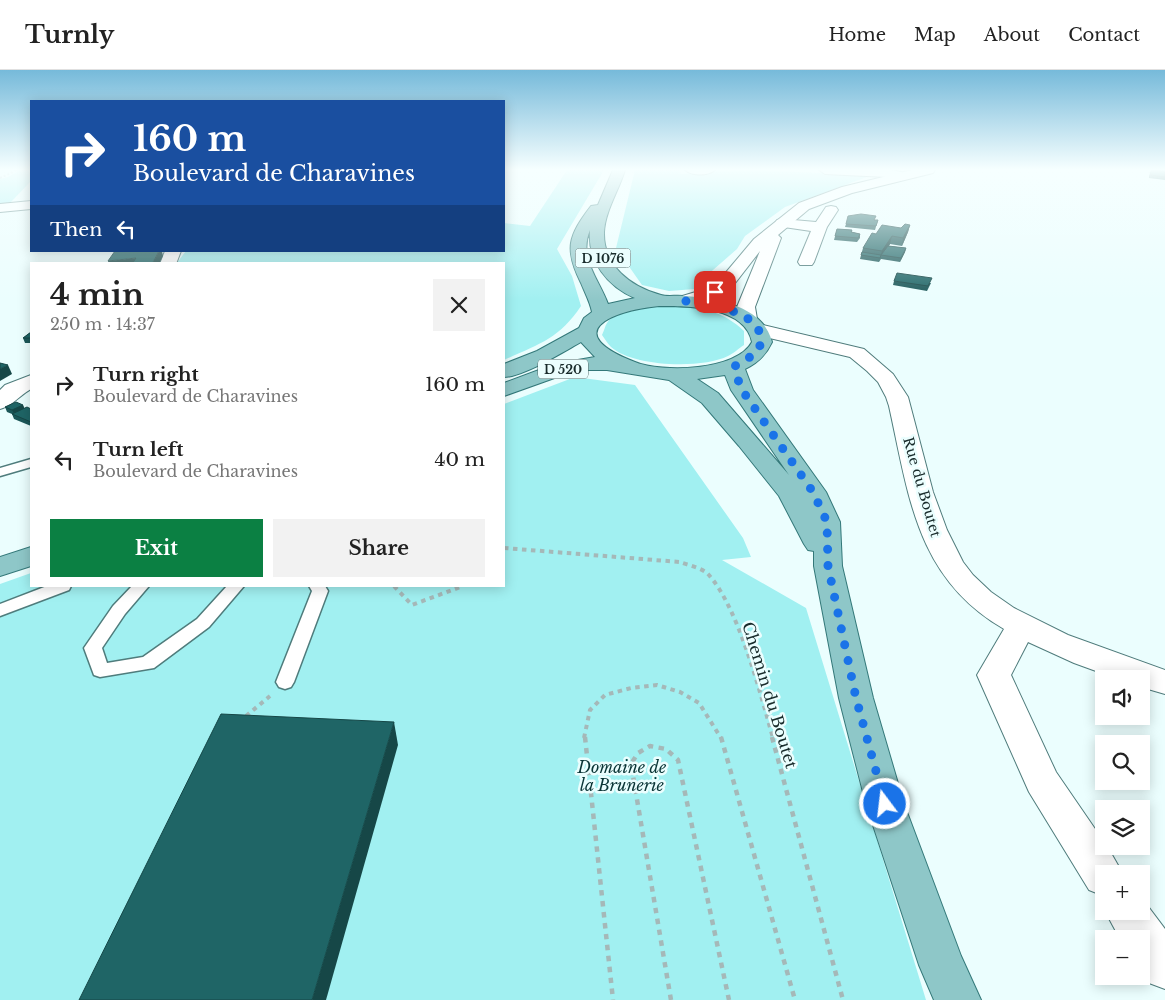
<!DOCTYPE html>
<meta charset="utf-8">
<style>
body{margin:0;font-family:"Libre Baskerville",serif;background:#f2f2f2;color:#222;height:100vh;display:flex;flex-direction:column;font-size:19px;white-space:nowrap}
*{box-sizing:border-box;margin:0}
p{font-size:16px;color:#767676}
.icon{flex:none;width:28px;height:28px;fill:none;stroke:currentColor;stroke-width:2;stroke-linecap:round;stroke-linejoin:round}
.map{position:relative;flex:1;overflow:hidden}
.panel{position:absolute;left:30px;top:192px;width:475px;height:325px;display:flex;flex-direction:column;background:#fff;border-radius:0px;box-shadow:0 2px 12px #0003}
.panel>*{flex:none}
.top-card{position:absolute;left:30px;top:30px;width:475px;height:152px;border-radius:0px;box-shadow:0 2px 12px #0003;background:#1a4fa0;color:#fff;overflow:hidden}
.controls{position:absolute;left:1095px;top:600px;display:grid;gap:10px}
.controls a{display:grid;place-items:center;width:55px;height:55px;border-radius:0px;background:#fff;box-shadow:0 2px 12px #0003;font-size:25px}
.pin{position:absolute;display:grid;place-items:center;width:42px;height:42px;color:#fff;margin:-21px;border-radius:10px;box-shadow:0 2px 8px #0006}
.me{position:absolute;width:55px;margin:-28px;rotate:345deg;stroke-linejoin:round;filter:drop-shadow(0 0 4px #0008)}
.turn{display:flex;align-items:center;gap:18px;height:105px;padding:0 20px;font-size:22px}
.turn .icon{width:65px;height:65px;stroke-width:2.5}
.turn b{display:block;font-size:35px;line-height:42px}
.then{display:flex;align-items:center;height:48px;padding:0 20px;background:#0003;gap:10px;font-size:19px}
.round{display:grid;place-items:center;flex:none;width:52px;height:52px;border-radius:0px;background:#f2f2f2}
.overview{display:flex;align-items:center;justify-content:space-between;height:85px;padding:0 20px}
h1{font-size:30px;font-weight:700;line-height:38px}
.action{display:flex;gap:10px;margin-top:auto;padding:10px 20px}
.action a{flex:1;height:58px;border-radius:0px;background:#0b8043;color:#fff;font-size:20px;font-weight:700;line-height:58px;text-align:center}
.action a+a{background:#f2f2f2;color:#222}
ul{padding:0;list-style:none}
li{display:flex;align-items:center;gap:15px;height:75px;padding:0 20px}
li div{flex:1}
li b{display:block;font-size:19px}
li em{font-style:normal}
header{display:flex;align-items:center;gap:30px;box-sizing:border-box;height:70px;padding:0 25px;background:#fff;border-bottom:1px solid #e0e0e0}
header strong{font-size:24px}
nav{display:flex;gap:28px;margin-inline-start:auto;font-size:18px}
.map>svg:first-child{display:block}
.green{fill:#a1f0f1}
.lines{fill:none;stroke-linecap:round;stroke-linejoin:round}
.service-casing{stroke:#4f7c7c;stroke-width:3}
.minor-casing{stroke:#4f7c7c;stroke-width:2}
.secondary-casing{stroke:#4f7c7c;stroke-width:2}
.primary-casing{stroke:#337879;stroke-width:2}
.path-far2{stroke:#a5b8b8;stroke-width:2;stroke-dasharray:2 2;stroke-linecap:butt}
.path-far1{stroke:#a5b8b8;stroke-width:4;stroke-dasharray:4.5 4.5;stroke-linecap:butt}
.path{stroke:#a5b8b8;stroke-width:4.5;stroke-dasharray:5.5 5.5;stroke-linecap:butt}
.service{fill:#fff;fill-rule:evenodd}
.minor{fill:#fff;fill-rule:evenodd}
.secondary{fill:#fff;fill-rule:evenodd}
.primary{fill:#8ec7c8;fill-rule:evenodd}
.wall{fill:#1b5758}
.shaded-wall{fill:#164747}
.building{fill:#1f6566;stroke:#164747}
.route{stroke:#1a73e8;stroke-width:9;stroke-dasharray:0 16.2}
.labels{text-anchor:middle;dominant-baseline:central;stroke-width:5;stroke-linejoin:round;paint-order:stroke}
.shield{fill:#ebfefe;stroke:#576a6a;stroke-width:1}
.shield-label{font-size:12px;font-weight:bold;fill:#182b2b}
.street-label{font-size:14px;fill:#182b2b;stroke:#ebfefe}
.near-street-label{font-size:16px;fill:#182b2b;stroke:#ebfefe}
.near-park-label{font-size:16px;font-style:italic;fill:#0a3536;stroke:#ebfefe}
</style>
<header>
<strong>Turnly</strong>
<nav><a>Home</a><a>Map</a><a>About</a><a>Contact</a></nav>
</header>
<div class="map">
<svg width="1165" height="930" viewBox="0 0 1165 930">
<rect width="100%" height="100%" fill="#ebfefe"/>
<g class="green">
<polygon points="20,100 31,100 31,111 10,133 0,134 0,109 8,107"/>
<path d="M 567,100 L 604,100 L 557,179 L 572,206 L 581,236 C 559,269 539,274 504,290 L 504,194 L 176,194 L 186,181 L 504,181 L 504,153 L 530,156 Z"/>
<path d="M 635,100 L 679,100 L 681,104 C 728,100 774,100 820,103 C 839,104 857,102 875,104 L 785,137 L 745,166 L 737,179 L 705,207 L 695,219 L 669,221 L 642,215 L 616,178 Z"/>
<path d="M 680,235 C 706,239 724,242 744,261 L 744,275 C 739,278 733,284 728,286 C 702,299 633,297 611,277 C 608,274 605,269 602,265 C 604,261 605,256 607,253 C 617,236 661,236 680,235 Z"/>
<polygon points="575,307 635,315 743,468 751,487 722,490 806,538 926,930 0,930 0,514 31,503 31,516 504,516 504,334"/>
</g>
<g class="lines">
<defs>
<g id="service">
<polygon points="31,389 31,397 0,406 0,398"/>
<polygon points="47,516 71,516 69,520 0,546 0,534"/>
<polygon points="132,516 149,516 125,544 102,578 107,593 143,587 197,549 227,516 244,516 209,557 154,598 100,607 94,605 84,578 113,536"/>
<polygon points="309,516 325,516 328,521 294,612 291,617 285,619 279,617 276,612 312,521"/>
</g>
<g id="minor">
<path d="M 685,100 L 715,100 C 708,106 692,106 685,100 Z"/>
<polygon points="819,100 892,100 905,103 906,106 900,110 887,107 825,104"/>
<polygon points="31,131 31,139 0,142 0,134"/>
<polygon points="831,136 836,137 838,140 827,157 814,192 812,195 800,195 798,192 811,161 777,156 775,153 777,150 782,149 816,152 826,137"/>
<polygon points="165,181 181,181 176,194 160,194"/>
<path d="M 759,254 L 864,279 L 893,304 L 908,327 L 933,422 L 947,460 L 963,492 L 973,505 L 991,522 L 1014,538 L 1068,565 L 1165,600 L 1165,624 L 1141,617 L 1141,609 L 1118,609 L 1074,593 L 1028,572 L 1011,605 L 1056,702 L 1104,772 L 1104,776 L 1107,776 L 1123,804 L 1104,804 L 1104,826 L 1089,820 L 1029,722 L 977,605 L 1004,559 C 916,508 909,426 889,336 L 886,327 L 878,312 L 867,301 L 850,287 L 752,264 L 749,260 L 752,256 Z"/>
<path d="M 31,305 L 31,319 C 20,325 12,336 0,339 L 0,320 L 5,315 Z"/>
<polygon points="1141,827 1165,859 1165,919 1149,913 1141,901 1141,869 1120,869 1105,841 1141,841"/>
</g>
<polygon id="secondary" points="912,100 935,100 933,103 852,123 809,139 778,165 781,168 755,237 757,249 755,253 748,255 741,253 739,249 737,237 760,181 729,221 721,226 691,235 685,236 679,235 676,231 679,227 709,218 717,213 754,169 799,133 842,117"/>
<g id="primary">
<path d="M 613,100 L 625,100 C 619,120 605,141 604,162 C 603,196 631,217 661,225 C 668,227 676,225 683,226 C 715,228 763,235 772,272 C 766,285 758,293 745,299 L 753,320 L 826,422 L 840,452 L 842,496 L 873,628 L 904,734 L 961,886 L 981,930 L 934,930 L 919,895 L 866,734 L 839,628 L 814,496 L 814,481 L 808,480 L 804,474 L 779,426 L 739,376 L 702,333 L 669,310 L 607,300 L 583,300 L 560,306 L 504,326 L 504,313 L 555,294 L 595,287 L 581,272 C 563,282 523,307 504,307 L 504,294 L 537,281 L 579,258 L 584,248 L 592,242 C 590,232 585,223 581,213 C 564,179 568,166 591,136 L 598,135 ZM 590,160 C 587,191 608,217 635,228 L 608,234 C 599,209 578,188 590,160 ZM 659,236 C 687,236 745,236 752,272 C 737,301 662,303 635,292 C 560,263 609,241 659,236 ZM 725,305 L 731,320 L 789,405 L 718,323 L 697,309 Z"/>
<polygon points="31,477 31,496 0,506 0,487"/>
</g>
</defs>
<use href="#service" class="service-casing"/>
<use href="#minor" class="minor-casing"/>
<use href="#secondary" class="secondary-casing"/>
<use href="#primary" class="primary-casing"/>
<polyline class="path-far2" points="0,108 17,100"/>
<g class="path-far1">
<path d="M 504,478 L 680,492 C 688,495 702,498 708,504 C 739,538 760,623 773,668"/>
<polyline points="394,516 412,535 463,516"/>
<polyline points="246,646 270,626"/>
<polyline points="584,668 590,640 605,625 631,618 657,615 680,622 699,633 721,668"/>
</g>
<g class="path">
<polyline points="585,667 613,930"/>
<polyline points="721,667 795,930"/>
<polyline points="772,667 843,930"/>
<polyline points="671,930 631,694 638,683 650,676 666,679 678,690 729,930"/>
</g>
<use href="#service" class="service"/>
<use href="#minor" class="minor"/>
<use href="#secondary" class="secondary"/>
<use href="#primary" class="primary"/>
</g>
<g class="wall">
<polygon points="1151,100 1165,101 1165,110 1149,108 1149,106"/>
<polygon points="875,150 878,150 875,160 845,157 846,154"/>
<polygon points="910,155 908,162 902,176 890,174 889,176 906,178 905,182 900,192 881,189 879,192 860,189 863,178 901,158"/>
<polygon points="837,159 852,160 852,162 860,164 860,168 857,172 834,170"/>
<polygon points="894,211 931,213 927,221 893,215"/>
<polygon points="31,262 31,273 25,273 23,268"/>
<polygon points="23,335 24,338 31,339 31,356 14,349 12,344 7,342 5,337"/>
</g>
<g class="shaded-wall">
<polygon points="910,155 908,162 902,176 903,168"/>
<polygon points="892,166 890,174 883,185 881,185 882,181"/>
<polygon points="906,178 905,182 900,192 901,188"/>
<polygon points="159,181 162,181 163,186 159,194 152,194"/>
<polygon points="136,188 138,194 109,194 108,191"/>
<polygon points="8,295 12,304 0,311 0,299"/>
<polygon points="23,335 25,340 15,345 12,340"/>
<polygon points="394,652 398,675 326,930 312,930"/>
</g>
<g class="building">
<polygon points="1152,100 1165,101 1165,107 1151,105 1150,102 1152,102"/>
<polygon points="861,144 876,146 874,150 878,150 876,156 846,154 848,146"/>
<polygon points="905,154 910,155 903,168 892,166 882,181 863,178 872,163 876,164 882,155 901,158"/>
<polygon points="837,159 852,160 851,162 860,164 858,168 835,166"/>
<polygon points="888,176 906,178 901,188 881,185 880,188 861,185 862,182 881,185"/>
<polygon points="115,181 159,181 152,194 132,194 136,188 108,191"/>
<polygon points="897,203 932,208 928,216 894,211"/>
<polygon points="31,262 31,268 23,268"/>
<polygon points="0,293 8,295 0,299"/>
<polygon points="16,332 23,335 12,340 5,337"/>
<polygon points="27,337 31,339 31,352 12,344"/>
<polygon points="221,644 394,652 312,930 79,930"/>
</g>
<linearGradient id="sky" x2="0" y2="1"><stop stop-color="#76bada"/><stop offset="0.43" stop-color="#f6ffff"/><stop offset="1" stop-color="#f6ffff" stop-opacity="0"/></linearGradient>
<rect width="1165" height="231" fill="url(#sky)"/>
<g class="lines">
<path class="route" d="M 715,222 L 685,231 C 705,233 750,240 759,261 C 761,264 761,269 762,272 L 755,284 L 735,296 L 735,302 L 742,320 L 813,422 L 827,452 L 828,496 L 856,628 L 885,734"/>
</g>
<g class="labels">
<g class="shield">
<rect x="575.5" y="178.5" width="55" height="19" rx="4"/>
<rect x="538" y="289.5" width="50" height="19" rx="4"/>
</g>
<g class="shield-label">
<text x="603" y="188">D 1076</text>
<text x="563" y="299">D 520</text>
</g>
<g class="street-label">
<text transform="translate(922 417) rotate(74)">Rue du Boutet</text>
</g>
<g class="near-street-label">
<text transform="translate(770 625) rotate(73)">Chemin du Boutet</text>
</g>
<g class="near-park-label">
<text x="622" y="697">Domaine de<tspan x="622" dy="18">la Brunerie</tspan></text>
</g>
</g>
</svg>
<div class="controls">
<a><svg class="icon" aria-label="sound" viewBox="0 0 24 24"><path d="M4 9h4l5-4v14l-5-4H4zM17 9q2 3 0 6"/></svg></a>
<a><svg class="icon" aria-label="search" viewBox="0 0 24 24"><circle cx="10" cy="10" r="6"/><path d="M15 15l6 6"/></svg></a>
<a><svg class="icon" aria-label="layers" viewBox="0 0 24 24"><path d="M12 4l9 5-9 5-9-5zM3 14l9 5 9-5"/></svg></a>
<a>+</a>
<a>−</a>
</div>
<div class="pin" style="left:715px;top:222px;background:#d93025"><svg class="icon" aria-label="arrive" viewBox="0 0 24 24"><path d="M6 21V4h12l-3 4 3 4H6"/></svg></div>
<svg class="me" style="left:885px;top:734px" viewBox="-20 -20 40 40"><circle r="17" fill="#1a73e8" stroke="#fff" stroke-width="3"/><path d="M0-11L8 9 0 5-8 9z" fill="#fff"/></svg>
<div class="top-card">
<div class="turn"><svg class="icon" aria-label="right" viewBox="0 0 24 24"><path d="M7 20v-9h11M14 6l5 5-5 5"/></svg><div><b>160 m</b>Boulevard de Charavines</div></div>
<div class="then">Then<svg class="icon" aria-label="left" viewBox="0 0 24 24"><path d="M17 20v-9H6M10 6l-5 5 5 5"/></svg></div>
</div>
<section class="panel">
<div class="overview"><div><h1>4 min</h1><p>250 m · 14:37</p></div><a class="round"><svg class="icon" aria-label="close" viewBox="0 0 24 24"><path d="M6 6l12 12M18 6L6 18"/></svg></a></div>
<ul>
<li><svg class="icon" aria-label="right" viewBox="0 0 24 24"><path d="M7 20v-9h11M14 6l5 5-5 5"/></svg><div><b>Turn right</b><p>Boulevard de Charavines</p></div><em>160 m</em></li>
<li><svg class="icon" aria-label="left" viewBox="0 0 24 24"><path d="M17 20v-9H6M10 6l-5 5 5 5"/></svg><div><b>Turn left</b><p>Boulevard de Charavines</p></div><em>40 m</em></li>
</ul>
<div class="action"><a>Exit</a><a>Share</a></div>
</section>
</div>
